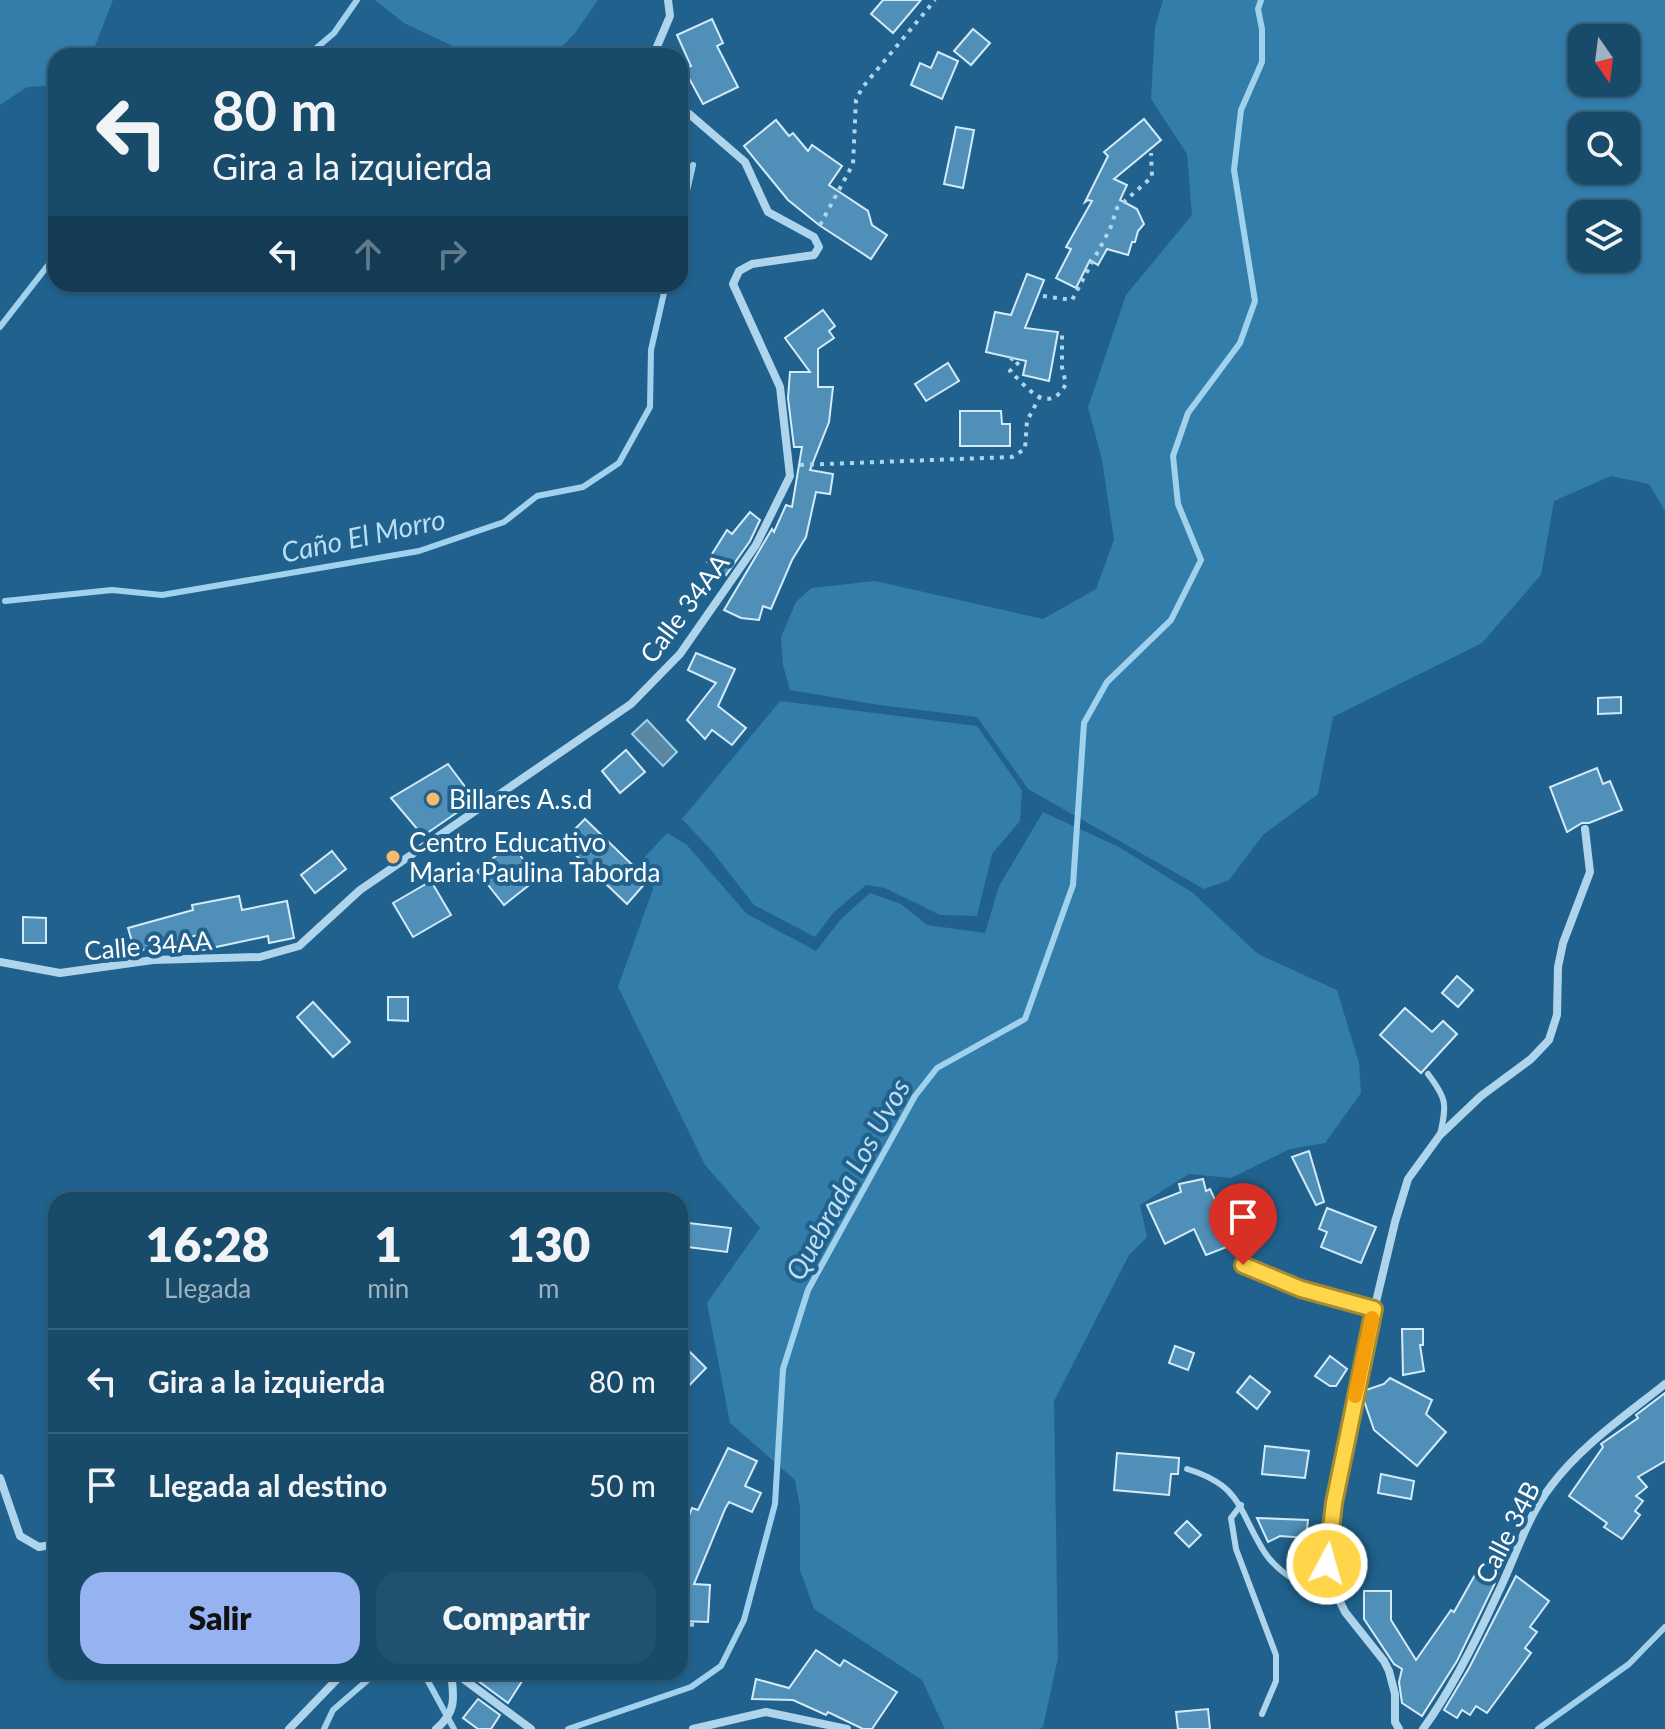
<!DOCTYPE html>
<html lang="es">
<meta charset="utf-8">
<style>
body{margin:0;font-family:Lato,sans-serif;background:#215170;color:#f1f3f6;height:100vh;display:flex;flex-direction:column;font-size:30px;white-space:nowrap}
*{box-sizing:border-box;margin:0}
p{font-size:26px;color:#9fb3c1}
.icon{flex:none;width:44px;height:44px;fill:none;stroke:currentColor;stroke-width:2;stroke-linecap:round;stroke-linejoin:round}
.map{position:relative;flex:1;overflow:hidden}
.sheet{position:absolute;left:48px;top:1192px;width:640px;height:488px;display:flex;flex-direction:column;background:#184a6a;border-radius:24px;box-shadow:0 2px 6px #0004,0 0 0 2px #36627e}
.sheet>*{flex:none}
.hud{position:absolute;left:48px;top:48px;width:640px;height:244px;border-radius:24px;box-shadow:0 2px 6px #0004,0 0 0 2px #36627e;background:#184a6a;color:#f1f3f6;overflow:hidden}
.needle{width:52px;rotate:166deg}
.tools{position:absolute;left:1568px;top:24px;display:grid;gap:16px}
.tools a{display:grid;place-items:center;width:72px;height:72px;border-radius:16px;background:#184a6a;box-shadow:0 2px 6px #0004,0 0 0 2px #36627e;font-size:40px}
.pin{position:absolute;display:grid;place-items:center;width:68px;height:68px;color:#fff;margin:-82px -34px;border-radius:50% 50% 50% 0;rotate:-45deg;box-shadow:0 0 8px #0007}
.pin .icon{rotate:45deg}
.me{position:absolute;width:88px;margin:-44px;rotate:6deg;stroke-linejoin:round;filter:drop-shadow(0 0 6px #0008)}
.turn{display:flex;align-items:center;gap:28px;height:168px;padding:0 32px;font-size:36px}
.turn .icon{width:104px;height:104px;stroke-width:2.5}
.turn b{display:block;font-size:56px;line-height:68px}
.lanes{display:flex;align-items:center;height:76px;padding:0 32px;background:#0003;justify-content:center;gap:40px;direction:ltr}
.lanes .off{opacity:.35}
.eta{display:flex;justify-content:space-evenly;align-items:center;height:136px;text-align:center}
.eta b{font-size:48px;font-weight:800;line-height:56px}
.action{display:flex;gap:16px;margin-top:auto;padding:16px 32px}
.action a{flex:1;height:92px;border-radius:24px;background:#95b2f1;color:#111;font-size:32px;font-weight:800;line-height:92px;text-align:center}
.action a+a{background:#215170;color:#f1f3f6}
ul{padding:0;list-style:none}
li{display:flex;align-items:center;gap:24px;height:104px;padding:0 32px;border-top:2px solid #36627e}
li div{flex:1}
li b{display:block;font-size:30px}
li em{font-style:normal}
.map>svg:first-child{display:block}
.green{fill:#337daa;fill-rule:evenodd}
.water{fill:#5987a4;stroke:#a1d2ed;stroke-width:2}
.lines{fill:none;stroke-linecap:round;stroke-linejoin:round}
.stream{stroke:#a1d2ed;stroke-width:6}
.building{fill:#5090b8;stroke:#d3ebf9;stroke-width:2}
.path{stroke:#aed5ec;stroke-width:4;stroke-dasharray:4 6;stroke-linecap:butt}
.lane{stroke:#aed5ec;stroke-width:6}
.street{stroke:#aed5ec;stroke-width:8}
.route-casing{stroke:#a68a30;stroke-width:20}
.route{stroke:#ffd54a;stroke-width:14}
.slow{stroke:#f59e0b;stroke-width:14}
.poi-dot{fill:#f9b96e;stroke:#20628d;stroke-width:3}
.labels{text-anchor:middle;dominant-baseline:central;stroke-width:8;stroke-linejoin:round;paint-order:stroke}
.street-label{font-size:26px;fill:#fff;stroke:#20628d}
.poi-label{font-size:26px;fill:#fff;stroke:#20628d;text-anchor:start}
.water-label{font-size:28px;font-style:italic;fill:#badef3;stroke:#20628d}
</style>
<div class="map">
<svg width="1665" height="1729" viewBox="0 0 1665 1729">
<rect width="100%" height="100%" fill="#20628d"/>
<g class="green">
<polygon points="0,0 113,0 91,56 56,56 56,85 27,87 0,105"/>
<polygon points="375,0 598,0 575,33 553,56 474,56 404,23"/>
<path d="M 1163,0 L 1665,0 L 1665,511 L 1649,484 L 1611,476 L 1554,501 L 1541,575 L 1482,643 L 1333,717 L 1318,794 L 1263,835 L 1229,880 L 1204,889 L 1028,789 L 977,717 L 879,705 L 790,690 L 783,665 L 781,637 L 796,602 L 811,588 L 875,581 L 1043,619 L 1096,589 L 1114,540 L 1102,460 L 1088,407 L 1126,295 L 1192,215 L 1187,154 L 1151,99 L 1155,27 ZM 1582,38 L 1626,38 L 1626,82 L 1582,82 ZM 1582,126 L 1626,126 L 1626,170 L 1582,170 ZM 1582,214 L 1626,214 L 1626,258 L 1582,258 Z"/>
<polygon points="780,701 977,726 1022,790 1020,821 992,854 977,916 940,915 885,888 866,885 834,912 815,937 754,905 712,851 682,819"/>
<polygon points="1043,812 1119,847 1193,893 1258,954 1337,990 1359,1063 1361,1093 1325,1143 1290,1149 1231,1178 1189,1174 1140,1205 1147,1237 1129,1255 1054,1401 1058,1658 1043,1727 1039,1729 945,1729 922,1680 814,1609 800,1570 800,1507 795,1480 730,1423 707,1303 760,1228 705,1165 618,987 653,889 644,858 667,833 686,844 747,914 816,951 841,919 870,893 901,904 927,925 985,933 999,886"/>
</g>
<polygon class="water" points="647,720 677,752 663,766 632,734"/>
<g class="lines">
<g class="stream">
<polyline points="307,56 334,33 357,0"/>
<polyline points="680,221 693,165"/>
<polyline points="0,327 56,255"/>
<polyline points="5,601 112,590 162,595 419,551 504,522 537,496 583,487 619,463 650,407 651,350 666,284"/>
<polyline points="423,1672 454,1729"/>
<polyline points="324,1729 333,1710 377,1672"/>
<polyline points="568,1729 691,1687 721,1666 744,1620 775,1504 783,1369 808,1290 915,1096 937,1068 1025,1019 1073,885 1084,723 1107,682 1171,620 1201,560 1178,504 1173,456 1188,413 1240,343 1255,301 1234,170 1241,110 1262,62 1262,29 1258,9 1261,0"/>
<polyline points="1538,1729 1629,1664 1665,1627"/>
</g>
</g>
<g class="building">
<polygon points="883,0 921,0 893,33 871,14"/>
<polygon points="712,19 723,43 717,46 738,87 703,104 684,69 691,66 677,35"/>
<polygon points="973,29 990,43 971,65 954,51"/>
<polygon points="938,52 958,61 942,99 911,85 920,63 931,68"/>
<polygon points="1144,119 1161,140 1114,179 1127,185 1120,200 1137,209 1144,224 1138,231 1135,242 1132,242 1128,255 1107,249 1098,265 1090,260 1076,288 1056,278 1071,249 1066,247 1092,201 1088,200 1085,202 1108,156 1104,152"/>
<polygon points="776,120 789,136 793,133 808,151 812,145 842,166 829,185 868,211 872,225 887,235 871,259 819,225 788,200 744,146"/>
<polygon points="956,127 974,130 963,188 944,184"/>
<polygon points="1027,274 1044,280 1025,328 1058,332 1049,381 1023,375 1026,361 986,352 995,312 1011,315"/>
<polygon points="823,310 835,326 829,331 834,338 818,349 818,387 833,387 829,422 810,470 833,474 830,494 816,492 806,537 792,560 771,609 763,606 759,620 741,618 724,610 772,529 774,532 786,505 792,507 802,447 794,447 788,398 790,372 810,372 785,338"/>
<polygon points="948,363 959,381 926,401 915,384"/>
<polygon points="960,411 1001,411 1002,424 1010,424 1010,446 960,446"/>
<polygon points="750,512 760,520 750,541 726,575 707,562 727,530 732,534"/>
<polygon points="696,653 735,669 718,706 746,728 732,745 712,730 705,739 687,720 716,683 688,670"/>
<polygon points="1621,697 1621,713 1598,714 1598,698"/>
<polygon points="626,750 645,772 620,793 602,771"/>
<polygon points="448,764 475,800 423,836 391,798"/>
<polygon points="1597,768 1603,784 1610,781 1622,810 1589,823 1582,823 1567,832 1550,787"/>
<polygon points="585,819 648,880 627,904 562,842"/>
<polygon points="511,844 538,878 504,905 477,871"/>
<polygon points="332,851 346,869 315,893 301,875"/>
<polygon points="431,881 451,915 413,937 393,903"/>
<polygon points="239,896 242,910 287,901 294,938 269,943 268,936 202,950 198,935 135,952 128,928 193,910 192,905"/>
<polygon points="23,917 46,918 46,943 23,943"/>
<polygon points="1457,976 1473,990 1458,1007 1442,993"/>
<polygon points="388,997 408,997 408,1021 388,1020"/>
<polygon points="313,1002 350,1042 333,1057 297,1017"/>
<polygon points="1405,1008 1432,1032 1443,1021 1457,1034 1421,1073 1380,1035"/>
<polygon points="1309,1151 1324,1202 1316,1205 1292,1157"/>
<polygon points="1203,1179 1206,1191 1210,1189 1217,1204 1230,1198 1242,1225 1231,1230 1237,1243 1206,1255 1194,1229 1165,1244 1147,1205 1181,1192 1179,1184"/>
<polygon points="1327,1208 1376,1227 1361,1263 1321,1247 1327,1232 1319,1229"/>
<polygon points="680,1222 731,1228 727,1252 680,1246"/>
<polygon points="1402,1329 1423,1329 1423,1345 1420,1345 1424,1371 1403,1375"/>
<polygon points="1175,1346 1194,1353 1188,1370 1169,1363"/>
<polygon points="688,1350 706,1368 680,1395 680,1360"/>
<polygon points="1330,1356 1347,1369 1336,1386 1330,1386 1315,1376"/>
<polygon points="1250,1376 1270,1392 1257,1409 1237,1392"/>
<polygon points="1390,1378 1432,1400 1426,1414 1446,1432 1417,1466 1374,1430 1362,1395 1363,1391 1384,1384"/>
<polygon points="1665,1393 1665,1461 1638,1477 1647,1487 1636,1496 1643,1501 1635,1511 1640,1515 1622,1539 1604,1527 1607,1523 1569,1496 1603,1447 1601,1444 1638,1418 1636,1415"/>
<polygon points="1265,1446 1309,1451 1305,1478 1262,1474"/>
<polygon points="728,1448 757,1461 745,1486 761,1493 752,1512 729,1502 725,1509 694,1584 710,1585 708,1622 680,1621 680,1538 692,1508 698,1510"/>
<polygon points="1117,1453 1179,1458 1178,1474 1171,1474 1169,1495 1114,1490"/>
<polygon points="1381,1474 1414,1481 1411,1499 1378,1493"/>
<polygon points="1257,1518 1308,1520 1306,1538 1280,1536 1268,1542"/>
<polygon points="1187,1521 1201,1535 1189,1547 1175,1533"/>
<polygon points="1476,1573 1495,1583 1457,1661 1422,1716 1402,1703 1399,1682 1402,1669 1394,1664 1364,1619 1364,1591 1391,1591 1391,1620 1416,1660 1451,1610 1454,1612"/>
<polygon points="1516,1576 1549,1601 1530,1627 1537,1632 1525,1648 1531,1653 1487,1713 1476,1706 1470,1715 1462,1710 1457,1718 1444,1710 1469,1668"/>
<polygon points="816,1650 840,1666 844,1660 897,1692 872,1729 863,1729 828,1712 826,1715 793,1700 752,1699 756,1679 789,1688"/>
<polygon points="466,1672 528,1672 508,1703"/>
<polygon points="478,1699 500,1715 491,1729 478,1729 463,1718"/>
<polygon points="1208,1709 1210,1729 1178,1729 1176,1712"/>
</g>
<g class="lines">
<g class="path">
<polyline points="820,225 853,164 856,100 862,88 935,0"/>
<polyline points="1043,296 1072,300 1110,229 1117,208 1152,177 1151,153"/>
<path d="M 1010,358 L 1019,362 L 1010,371 C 1027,387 1048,417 1066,384 L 1062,367 L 1062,334"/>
<polyline points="800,465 1012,457 1025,449 1027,421 1039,398"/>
<polyline points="680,1572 683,1569"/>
<polyline points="680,1624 699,1625"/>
</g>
<g class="lane">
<path d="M 1428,1074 C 1447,1099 1447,1104 1440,1135"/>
<polyline points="1243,1265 1301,1289 1374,1309"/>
<path d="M 1187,1469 C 1243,1486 1238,1511 1265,1553 C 1282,1578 1312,1590 1338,1600"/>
<polyline points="1241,1505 1231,1518 1236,1549 1276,1655 1276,1681 1262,1714"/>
</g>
<g class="street">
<polyline points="653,56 670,16 668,0"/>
<polyline points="0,962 60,973 153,960 260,957 299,946 360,890 631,704 680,654 756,545 790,476 780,387 733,284 739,271 752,264 814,255 819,247 814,237 768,212 745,162 680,106"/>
<polyline points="0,1478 20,1536 39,1547 56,1544"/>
<polyline points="454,1672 531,1729"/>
<polyline points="289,1729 344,1672"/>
<path d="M 436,1729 C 457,1712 454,1697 451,1672"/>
<polyline points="693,1729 766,1712 847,1729"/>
<polyline points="1399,1729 1395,1722 1395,1694 1389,1671 1384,1661 1345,1612 1333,1587 1327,1564 1334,1503 1361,1365 1395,1222 1408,1179 1440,1135 1481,1096 1531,1059 1549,1040 1557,1015 1558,967 1563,943 1590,872 1585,829"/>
<path d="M 1423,1729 C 1452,1689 1476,1641 1497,1595 C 1515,1559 1526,1518 1551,1486 C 1582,1445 1625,1416 1665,1384"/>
</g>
</g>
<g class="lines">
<defs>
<polyline id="route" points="1243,1265 1301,1289 1374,1309 1334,1503 1327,1564"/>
</defs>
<use href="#route" class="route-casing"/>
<use href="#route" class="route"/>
<polyline class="slow" points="1355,1396 1372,1318"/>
</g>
<g class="poi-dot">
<circle cx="433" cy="799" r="8"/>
<circle cx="393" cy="857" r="8"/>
</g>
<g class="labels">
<g class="street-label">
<text transform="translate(684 608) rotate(-53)">Calle 34AA</text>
<text transform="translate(148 945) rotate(-5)">Calle 34AA</text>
<text transform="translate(1507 1532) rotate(-63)">Calle 34B</text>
</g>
<g class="poi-label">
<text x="449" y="799">Billares A.s.d</text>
<text x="409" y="842">Centro Educativo<tspan x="409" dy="30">Maria Paulina Taborda</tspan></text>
</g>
<g class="water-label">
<text transform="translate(363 535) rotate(-12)">Caño El Morro</text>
<text transform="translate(847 1179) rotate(-61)">Quebrada Los Uvos</text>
</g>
</g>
</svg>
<div class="tools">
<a><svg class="needle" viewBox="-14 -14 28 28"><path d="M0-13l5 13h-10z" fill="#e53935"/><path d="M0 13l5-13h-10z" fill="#9fb3c1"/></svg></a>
<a><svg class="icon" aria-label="search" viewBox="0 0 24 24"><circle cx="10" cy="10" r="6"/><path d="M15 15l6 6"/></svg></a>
<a><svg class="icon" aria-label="layers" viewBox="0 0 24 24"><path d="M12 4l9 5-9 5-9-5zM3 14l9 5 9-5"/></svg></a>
</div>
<div class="pin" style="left:1243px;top:1265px;background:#d93025"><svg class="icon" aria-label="arrive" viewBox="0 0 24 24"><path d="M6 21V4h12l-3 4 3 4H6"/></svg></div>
<svg class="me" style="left:1327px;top:1564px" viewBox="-20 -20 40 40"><circle r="17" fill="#ffd54a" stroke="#fff" stroke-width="3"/><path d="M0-11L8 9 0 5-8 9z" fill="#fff"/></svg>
<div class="hud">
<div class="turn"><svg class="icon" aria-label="left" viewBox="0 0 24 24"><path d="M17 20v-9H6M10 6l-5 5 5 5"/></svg><div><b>80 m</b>Gira a la izquierda</div></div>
<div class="lanes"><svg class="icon" aria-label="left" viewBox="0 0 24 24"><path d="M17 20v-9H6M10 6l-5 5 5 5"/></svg><svg class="icon off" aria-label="ahead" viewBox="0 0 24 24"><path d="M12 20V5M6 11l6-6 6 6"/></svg><svg class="icon off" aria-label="right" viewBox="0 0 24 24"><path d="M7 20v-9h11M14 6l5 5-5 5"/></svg></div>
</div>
<section class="sheet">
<div class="eta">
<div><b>16:28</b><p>Llegada</p></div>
<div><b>1</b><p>min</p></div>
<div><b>130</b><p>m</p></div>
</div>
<ul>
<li><svg class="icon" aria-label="left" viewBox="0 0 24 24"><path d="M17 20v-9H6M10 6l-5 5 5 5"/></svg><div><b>Gira a la izquierda</b></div><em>80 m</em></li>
<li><svg class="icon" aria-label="arrive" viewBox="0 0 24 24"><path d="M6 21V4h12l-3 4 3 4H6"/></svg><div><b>Llegada al destino</b></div><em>50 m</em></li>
</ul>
<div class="action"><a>Salir</a><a>Compartir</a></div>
</section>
</div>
